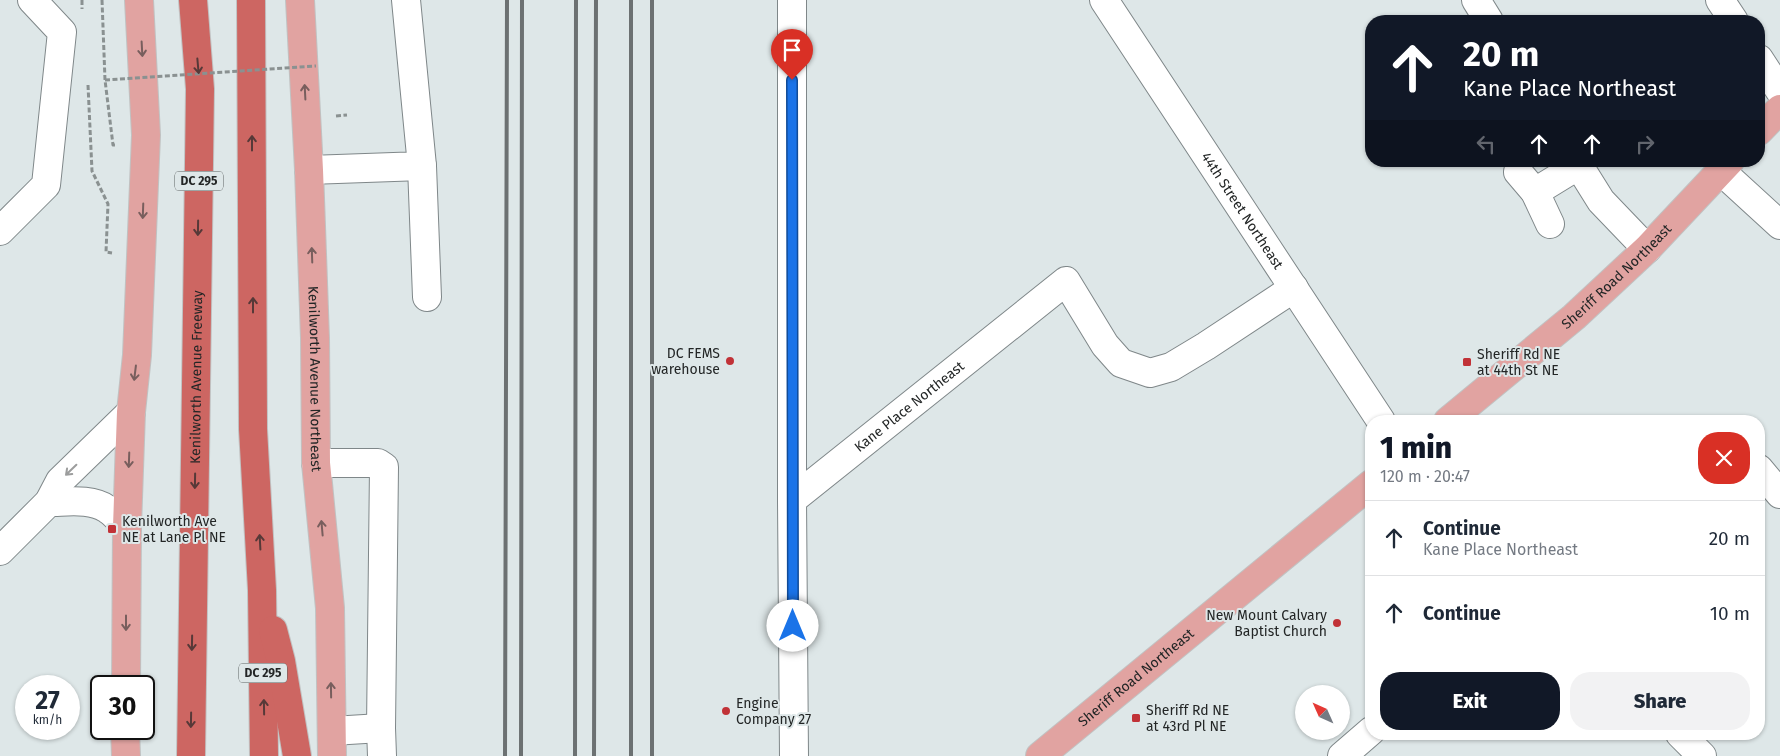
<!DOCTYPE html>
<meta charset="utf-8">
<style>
body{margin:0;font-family:"Fira Sans",sans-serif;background:#f2f2f3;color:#1f2937;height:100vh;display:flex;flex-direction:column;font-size:19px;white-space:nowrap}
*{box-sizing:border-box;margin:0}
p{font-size:16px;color:#747a83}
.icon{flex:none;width:28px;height:28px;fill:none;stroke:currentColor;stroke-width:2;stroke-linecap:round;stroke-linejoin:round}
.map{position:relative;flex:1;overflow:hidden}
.panel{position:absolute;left:1365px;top:415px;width:400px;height:325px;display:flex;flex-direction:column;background:#fff;border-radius:20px;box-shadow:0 1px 4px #0004}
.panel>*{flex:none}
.banner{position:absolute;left:1365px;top:15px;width:400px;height:152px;border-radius:20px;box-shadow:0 1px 4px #0004;background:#111827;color:#fff;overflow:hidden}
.needle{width:32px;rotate:315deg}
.controls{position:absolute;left:1295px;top:685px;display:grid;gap:10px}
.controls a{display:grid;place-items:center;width:55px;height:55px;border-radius:50%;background:#fff;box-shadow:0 1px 4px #0004;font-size:25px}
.speed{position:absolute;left:15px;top:675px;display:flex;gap:10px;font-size:25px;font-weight:700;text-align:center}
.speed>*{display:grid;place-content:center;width:65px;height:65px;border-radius:50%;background:#fff;box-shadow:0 1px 4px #0004;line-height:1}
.speed small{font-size:12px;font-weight:400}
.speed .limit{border:2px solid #111;border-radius:8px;background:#fff;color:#111}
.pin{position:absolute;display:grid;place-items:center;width:42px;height:42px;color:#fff;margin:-51px -21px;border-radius:50% 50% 50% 0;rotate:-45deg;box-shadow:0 0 5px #0007}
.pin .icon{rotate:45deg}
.me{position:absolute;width:55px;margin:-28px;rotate:0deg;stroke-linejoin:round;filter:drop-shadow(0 0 4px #0008)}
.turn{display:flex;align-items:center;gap:18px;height:105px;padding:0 15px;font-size:22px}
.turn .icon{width:65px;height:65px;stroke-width:2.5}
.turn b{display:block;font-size:35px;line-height:42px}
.lanes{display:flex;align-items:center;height:48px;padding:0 15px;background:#0003;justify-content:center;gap:25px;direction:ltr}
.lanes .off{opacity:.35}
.round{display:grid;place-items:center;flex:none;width:52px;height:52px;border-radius:20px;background:#f2f2f3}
.overview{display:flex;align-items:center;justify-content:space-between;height:85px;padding:0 15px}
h1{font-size:30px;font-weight:800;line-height:38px;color:#111827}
.button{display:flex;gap:10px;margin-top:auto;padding:10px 15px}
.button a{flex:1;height:58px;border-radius:20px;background:#111827;color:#fff;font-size:20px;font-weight:800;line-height:58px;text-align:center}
.button a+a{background:#f2f2f3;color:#1f2937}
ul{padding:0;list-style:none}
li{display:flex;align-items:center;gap:15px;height:75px;padding:0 15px;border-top:1px solid #e0e1e3}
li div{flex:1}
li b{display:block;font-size:19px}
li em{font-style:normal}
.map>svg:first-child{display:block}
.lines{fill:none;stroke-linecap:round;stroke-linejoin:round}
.minor-casing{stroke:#7f8789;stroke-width:30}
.major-casing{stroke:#c1c2c2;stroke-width:30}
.highway-casing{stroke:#c1c2c2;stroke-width:30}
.path{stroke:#8a9191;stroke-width:3;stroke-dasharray:5 2.5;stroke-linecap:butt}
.minor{stroke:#fff;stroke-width:28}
.major{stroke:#e1a3a1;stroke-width:28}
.highway{stroke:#cd6662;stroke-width:28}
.rail{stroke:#6c7172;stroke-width:4}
.path-bridge{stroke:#8a9191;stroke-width:3;stroke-dasharray:5 2.5;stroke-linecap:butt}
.oneway{stroke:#785e5d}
.oneway2{stroke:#563938}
.oneway3{stroke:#9c9d9d}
.route-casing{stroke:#114b97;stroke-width:12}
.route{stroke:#1a73e8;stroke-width:9}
.poi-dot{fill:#c13237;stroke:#dee7e8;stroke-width:2}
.labels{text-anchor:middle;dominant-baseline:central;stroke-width:4;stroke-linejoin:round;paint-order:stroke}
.shield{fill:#dee7e8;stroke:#5b6060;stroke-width:1}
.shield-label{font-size:12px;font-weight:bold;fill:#232626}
.street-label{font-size:14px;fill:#232626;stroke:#dee7e8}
.poi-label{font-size:14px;fill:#232626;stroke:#dee7e8;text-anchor:start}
</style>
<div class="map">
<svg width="1780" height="756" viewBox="0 0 1780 756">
<rect width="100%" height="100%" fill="#dee7e8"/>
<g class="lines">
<defs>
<g id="minor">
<polyline points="792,0 792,500"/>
<path id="s1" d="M 1104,0 L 1381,421"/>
<polyline points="1476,0 1489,21"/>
<polyline points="1720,0 1734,21"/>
<polyline points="1759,59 1780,91"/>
<polyline points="1576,161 1601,201 1647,249"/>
<polyline points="422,166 427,297"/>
<polyline points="309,170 422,166 406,0"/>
<polyline points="1721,171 1780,225"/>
<polyline points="1518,172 1535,192 1550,224"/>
<polyline points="1535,192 1579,165"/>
<polyline points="0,231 46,185 62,32 32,0"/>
<polyline points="316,463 378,463 384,467 381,728 382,756"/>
<polyline points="1759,469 1780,494"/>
<path d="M 49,502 C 67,502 91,498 107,509 C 114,513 120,521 127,527"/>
<polyline points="0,551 49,502 60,481 131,412"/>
<polyline points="332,731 381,728"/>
<polyline points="1680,734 1702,756"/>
<path id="s2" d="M 794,756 L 792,500 L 1066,281 L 1105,345 L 1121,363 L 1150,373 L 1171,367 L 1206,346 L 1294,288"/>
<polyline points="1342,756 1371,731"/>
</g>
<g id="major">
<path id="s3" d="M 300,0 L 309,170 L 315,338 L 316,463 L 330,608 L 332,756"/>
<polyline points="1759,131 1780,109"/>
<path id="s4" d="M 1448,421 L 1574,317 L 1647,249 L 1730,161"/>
<polyline points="126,686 127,527 131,412 137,355 146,135 139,0"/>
<polyline points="125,729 126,756"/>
<path id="s5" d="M 1040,756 L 1371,484"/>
</g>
<g id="highway">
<polyline points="251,0 253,429 262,590 264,756"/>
<polyline points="273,630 281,661 297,756"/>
<path id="s6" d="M 191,756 L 200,89 L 193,0"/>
</g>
</defs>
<use href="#minor" class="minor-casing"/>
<use href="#major" class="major-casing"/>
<use href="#highway" class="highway-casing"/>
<g class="path">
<polyline points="82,0 82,9"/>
<polyline points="102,0 105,80 113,145 117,145"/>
<polyline points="88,85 92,171 108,204 106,252 112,253"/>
<polyline points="336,116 347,115"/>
</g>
<use href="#minor" class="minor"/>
<use href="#major" class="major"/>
<use href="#highway" class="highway"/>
<g class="rail">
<polyline points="652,0 652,756"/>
<polyline points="505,756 507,0"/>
<polyline points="521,756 522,0"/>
<polyline points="575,756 576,0"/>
<polyline points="594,756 596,0"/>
<polyline points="631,756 631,0"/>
</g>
<polyline class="path-bridge" points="105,80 316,66"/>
</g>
<defs><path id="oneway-shaft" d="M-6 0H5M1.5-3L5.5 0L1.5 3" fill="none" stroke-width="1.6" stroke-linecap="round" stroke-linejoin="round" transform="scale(1.25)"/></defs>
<g class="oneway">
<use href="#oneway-shaft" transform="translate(142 49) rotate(87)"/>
<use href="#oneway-shaft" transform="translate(305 92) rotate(-93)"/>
<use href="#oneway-shaft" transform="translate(143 211) rotate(92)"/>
<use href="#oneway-shaft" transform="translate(312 255) rotate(-92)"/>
<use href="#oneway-shaft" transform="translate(135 373) rotate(97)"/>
<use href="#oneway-shaft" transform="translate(129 460) rotate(92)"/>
<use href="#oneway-shaft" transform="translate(322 528) rotate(-95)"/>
<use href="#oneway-shaft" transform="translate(126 623) rotate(90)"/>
<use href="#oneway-shaft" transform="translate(331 690) rotate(-91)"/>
</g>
<g class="oneway2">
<use href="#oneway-shaft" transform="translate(198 66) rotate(85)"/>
<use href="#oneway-shaft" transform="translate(252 143) rotate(-90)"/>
<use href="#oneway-shaft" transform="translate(198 228) rotate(91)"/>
<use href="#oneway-shaft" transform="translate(253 305) rotate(-90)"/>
<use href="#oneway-shaft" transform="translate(195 481) rotate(91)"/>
<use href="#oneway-shaft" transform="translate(260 542) rotate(-93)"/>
<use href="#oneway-shaft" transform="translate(192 643) rotate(91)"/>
<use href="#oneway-shaft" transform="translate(264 707) rotate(-91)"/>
<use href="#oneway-shaft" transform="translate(191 720) rotate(91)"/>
</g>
<use class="oneway3" href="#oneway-shaft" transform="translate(71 470) rotate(136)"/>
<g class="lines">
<defs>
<polyline id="route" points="792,80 793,626"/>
</defs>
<use href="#route" class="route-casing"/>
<use href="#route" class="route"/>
</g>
<g class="poi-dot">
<circle cx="730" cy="361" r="5"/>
<rect x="1462" y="357" width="10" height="10" rx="2.5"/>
<rect x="107" y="524" width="10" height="10" rx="2.5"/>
<circle cx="1337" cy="623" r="5"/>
<circle cx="726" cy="711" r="5"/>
<rect x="1131" y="713" width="10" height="10" rx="2.5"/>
</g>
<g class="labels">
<g class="shield">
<rect x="175" y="171.5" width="48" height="19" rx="4"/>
<rect x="239" y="663.5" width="48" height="19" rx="4"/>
</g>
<g class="shield-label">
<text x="199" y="181">DC 295</text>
<text x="263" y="673">DC 295</text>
</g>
<g class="street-label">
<text stroke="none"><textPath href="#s1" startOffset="252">44th Street Northeast</textPath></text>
<text stroke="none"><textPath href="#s4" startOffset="222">Sheriff Road Northeast</textPath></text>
<text stroke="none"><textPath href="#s6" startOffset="379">Kenilworth Avenue Freeway</textPath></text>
<text stroke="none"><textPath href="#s3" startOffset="379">Kenilworth Avenue Northeast</textPath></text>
<text stroke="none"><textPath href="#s2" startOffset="406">Kane Place Northeast</textPath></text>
<text stroke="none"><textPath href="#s5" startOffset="124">Sheriff Road Northeast</textPath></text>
</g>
<g class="poi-label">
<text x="720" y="353" text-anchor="end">DC FEMS<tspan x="720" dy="16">warehouse</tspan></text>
<text x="1477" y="354">Sheriff Rd NE<tspan x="1477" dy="16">at 44th St NE</tspan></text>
<text x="122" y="521">Kenilworth Ave<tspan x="122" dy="16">NE at Lane Pl NE</tspan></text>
<text x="1327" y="615" text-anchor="end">New Mount Calvary<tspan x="1327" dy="16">Baptist Church</tspan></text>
<text x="736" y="703">Engine<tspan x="736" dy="16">Company 27</tspan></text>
<text x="1146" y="710">Sheriff Rd NE<tspan x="1146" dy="16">at 43rd Pl NE</tspan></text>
</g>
</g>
</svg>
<div class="controls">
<a><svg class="needle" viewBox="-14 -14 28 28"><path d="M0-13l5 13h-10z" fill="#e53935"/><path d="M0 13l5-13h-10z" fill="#747a83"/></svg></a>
</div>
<div class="speed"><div>27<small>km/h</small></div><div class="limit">30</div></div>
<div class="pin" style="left:792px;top:80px;background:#d93025"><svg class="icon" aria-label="arrive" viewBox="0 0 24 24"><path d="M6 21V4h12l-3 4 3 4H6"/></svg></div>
<svg class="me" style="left:793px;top:626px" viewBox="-20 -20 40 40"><circle r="19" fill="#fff"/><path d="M0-13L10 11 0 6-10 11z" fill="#1a73e8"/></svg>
<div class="banner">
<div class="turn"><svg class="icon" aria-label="ahead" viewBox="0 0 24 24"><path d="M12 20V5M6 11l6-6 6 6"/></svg><div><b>20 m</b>Kane Place Northeast</div></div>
<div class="lanes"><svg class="icon off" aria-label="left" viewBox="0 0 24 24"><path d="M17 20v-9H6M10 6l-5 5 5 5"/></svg><svg class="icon" aria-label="ahead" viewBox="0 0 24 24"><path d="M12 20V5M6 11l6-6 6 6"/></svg><svg class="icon" aria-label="ahead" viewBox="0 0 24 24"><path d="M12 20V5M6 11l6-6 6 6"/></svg><svg class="icon off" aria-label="right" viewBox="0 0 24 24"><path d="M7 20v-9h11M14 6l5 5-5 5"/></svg></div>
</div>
<section class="panel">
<div class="overview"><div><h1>1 min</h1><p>120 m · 20:47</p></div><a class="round" style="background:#d93025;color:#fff"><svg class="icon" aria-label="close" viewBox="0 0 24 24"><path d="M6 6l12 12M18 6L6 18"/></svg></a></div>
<ul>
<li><svg class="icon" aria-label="ahead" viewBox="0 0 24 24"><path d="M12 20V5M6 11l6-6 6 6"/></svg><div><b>Continue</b><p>Kane Place Northeast</p></div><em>20 m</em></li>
<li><svg class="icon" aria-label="ahead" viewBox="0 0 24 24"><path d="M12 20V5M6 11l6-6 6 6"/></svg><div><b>Continue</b></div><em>10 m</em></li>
</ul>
<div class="button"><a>Exit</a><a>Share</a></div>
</section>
</div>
